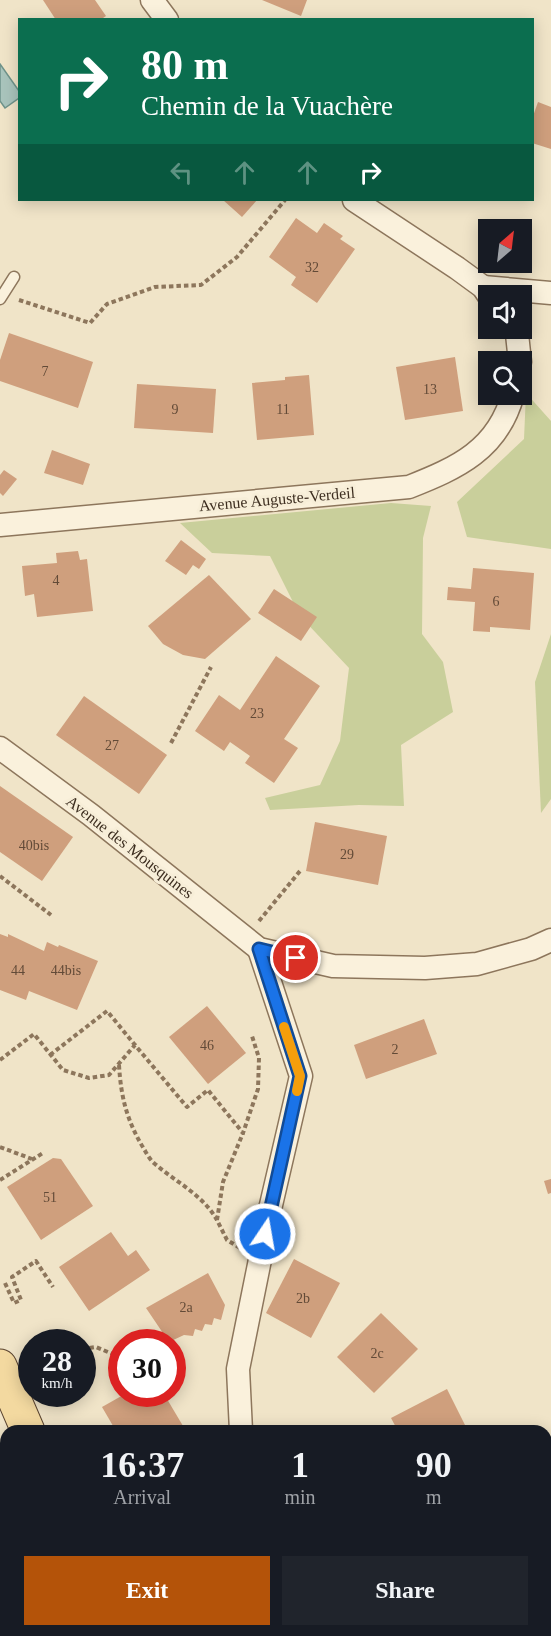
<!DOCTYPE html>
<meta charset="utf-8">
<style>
body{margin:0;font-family:"Times New Roman",serif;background:#20242c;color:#f1f3f6;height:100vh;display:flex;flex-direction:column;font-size:22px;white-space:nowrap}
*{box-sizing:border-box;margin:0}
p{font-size:20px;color:#9ea1a6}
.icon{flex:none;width:33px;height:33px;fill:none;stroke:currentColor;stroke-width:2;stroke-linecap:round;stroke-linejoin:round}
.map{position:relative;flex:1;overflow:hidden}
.sheet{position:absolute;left:0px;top:1425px;width:552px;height:212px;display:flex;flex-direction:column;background:#171b24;border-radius:18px 18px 0 0;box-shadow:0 3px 15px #0003}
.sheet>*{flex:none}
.top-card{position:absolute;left:18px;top:18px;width:516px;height:183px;border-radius:0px;box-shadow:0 3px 15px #0003;background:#0b6e4f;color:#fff;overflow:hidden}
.needle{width:39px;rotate:28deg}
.controls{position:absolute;left:478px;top:219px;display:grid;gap:12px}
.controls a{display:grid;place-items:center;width:54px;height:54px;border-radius:0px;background:#171b24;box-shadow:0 3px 15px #0003;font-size:30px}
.speed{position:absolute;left:18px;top:1329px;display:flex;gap:12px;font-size:30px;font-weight:700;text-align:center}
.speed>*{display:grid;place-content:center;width:78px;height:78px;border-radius:50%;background:#171b24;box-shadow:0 3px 15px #0003;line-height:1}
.speed small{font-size:15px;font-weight:400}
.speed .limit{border:9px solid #d22;background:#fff;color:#111}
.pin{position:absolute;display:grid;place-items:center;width:51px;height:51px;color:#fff;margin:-26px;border:3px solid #fff;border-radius:50%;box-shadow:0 2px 6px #0007}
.me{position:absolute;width:66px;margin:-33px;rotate:12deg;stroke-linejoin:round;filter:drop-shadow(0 0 4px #0008)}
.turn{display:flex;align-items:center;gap:21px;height:126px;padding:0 24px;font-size:27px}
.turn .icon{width:78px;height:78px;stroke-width:2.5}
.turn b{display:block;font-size:42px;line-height:51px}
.lanes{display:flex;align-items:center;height:57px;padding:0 24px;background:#0003;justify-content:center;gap:30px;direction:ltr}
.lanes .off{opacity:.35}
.eta{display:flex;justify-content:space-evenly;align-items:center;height:102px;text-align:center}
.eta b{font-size:36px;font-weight:800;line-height:42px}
.cta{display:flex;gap:12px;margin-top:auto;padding:12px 24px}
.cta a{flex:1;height:69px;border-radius:0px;background:#b45309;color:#fff;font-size:24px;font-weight:800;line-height:69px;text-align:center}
.cta a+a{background:#20242c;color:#f1f3f6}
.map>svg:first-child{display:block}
.green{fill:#c9cf9b}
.water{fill:#a9c4bc;stroke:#6f938a;stroke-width:1.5}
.building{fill:#cf9f7d}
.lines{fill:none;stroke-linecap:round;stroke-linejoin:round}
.lane-casing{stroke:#8d765c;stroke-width:13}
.street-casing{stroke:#8d765c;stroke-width:25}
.primary-casing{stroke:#5b4430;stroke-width:35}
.path{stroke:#8d765c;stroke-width:4;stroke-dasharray:4.5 3;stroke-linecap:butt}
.lane{stroke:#faf1dc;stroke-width:10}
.street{stroke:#faf1dc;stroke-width:22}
.primary{stroke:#f3d9a0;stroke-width:33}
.route-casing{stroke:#114b97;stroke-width:15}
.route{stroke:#1a73e8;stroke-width:10}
.slow{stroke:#f59e0b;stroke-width:10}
.labels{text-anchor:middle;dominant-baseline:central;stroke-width:6;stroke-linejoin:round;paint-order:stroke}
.number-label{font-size:14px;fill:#624a37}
.street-label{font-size:16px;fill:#3d2e20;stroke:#f7eed8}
</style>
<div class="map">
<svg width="551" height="1636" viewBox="0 0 551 1636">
<rect width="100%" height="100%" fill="#f0e4c8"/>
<g class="green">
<polygon points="526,393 551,421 551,549 467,537 457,502 524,439"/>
<polygon points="391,503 431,506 423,538 422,634 443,662 453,712 401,745 404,806 359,805 270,810 265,798 320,785 340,741 349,668 300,616 270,556 212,553 180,523"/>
<polygon points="551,634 551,799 541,813 535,682"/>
</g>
<polygon class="water" points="0,64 19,91 19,98 5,108 0,101"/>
<g class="building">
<polygon points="43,0 95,0 106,16 100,20 56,20"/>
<polygon points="262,0 307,0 301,16"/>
<polygon points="538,102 551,107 551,149 532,143 532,119"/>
<polygon points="223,200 257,200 242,217"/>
<polygon points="296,218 317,233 324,223 343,236 340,239 355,249 317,303 291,285 296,277 269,257"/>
<polygon points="9,333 93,362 78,408 0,381 0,360"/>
<polygon points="455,357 463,411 405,420 396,367"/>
<polygon points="309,375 314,435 257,440 252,383 285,380 285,377"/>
<polygon points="137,384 216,389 213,433 134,428"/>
<polygon points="52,450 90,464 83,485 44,473"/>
<polygon points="4,470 17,479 3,496 0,493 0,475"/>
<polygon points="181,540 206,559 199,569 193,565 186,575 165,561"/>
<polygon points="78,551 80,560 87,559 93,611 37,617 34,594 25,596 22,566 57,563 56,553"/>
<polygon points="473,568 534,573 530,630 490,627 490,632 473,631 475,602 447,600 448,587 471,589"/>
<polygon points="209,575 251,619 205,659 183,655 163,644 148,626"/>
<polygon points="274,589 317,617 301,641 258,613"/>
<polygon points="276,656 320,686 284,739 298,748 274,783 245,763 250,756 230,742 224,751 195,731 219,695 240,710"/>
<polygon points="84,696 167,755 139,794 56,735"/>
<polygon points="0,786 73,837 42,881 0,852"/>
<polygon points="315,822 387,836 378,885 306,871"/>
<polygon points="0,934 8,937 8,934 44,951 47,942 58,947 59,945 98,961 77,1010 29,991 26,1000 0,990"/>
<polygon points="207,1006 246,1053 208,1084 169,1037"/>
<polygon points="424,1019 437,1054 366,1079 354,1045"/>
<polygon points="53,1158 61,1159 93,1206 41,1240 7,1187"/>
<polygon points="551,1179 551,1193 548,1194 544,1181"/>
<polygon points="111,1232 128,1256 136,1250 150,1270 89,1311 59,1267"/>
<polygon points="294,1259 340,1283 311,1338 266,1313"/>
<polygon points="208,1273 225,1305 221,1320 214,1318 212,1325 205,1324 202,1331 195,1329 193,1336 184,1335 169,1342 146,1308"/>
<polygon points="381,1313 418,1349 374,1393 337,1357"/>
<polygon points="447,1389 468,1431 398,1431 391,1418"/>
<polygon points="125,1394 164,1394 186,1431 116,1431 102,1407"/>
<polygon points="0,1489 6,1503 6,1533 0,1536"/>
<polygon points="225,1630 245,1630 237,1636 228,1636"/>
<polygon points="261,1630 299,1630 302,1636 264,1636"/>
<polygon points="507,1630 510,1635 520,1630 546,1630 549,1636 496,1636"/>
</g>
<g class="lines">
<defs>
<polyline id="lane" points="0,299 14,277"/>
<g id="street">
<polyline points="152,0 167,20"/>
<polyline points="354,200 457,268 483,287 489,296"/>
<polyline points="483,287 551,293"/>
<polyline points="513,328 517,334 520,362"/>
<path d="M 0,525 L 409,487 C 457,468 498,450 513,394"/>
<polyline points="0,748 91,815 259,949 333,966 425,968 477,964 531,949 551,940"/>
<polyline points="241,1431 238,1369 271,1205 301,1076 259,949"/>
</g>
<g id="primary">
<polyline points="0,1366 28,1431"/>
<polyline points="115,1630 118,1636"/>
</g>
</defs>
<use href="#lane" class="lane-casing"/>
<use href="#street" class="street-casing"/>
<use href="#primary" class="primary-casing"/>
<g class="path">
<polyline points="19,300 90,323 107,304 155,287 201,285 237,257 285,200"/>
<polyline points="171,743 211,667"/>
<polyline points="0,876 51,915"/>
<polyline points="259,921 300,871"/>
<polyline points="50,1055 107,1011 135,1045"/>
<polyline points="0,1060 34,1034 63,1070 89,1078 109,1075 135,1045 187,1107 208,1090 243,1133 258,1089 259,1058 252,1036"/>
<path d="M 119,1065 C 121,1098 127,1121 144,1149 C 147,1154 150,1160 155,1164 C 176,1182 203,1195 217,1220"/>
<polyline points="0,1147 32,1159"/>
<polyline points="0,1180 43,1153"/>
<polyline points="240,1248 227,1240 217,1220 223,1182 243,1133"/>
<polyline points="5,1283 14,1303 21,1300 12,1277 36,1261 53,1287"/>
<polyline points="82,1349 96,1347 122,1358"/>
</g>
<use href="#lane" class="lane"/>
<use href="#street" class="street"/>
<use href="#primary" class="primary"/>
</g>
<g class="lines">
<defs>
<polyline id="route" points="265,1234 300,1076 259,949 296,958"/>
</defs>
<use href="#route" class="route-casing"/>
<use href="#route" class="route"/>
<polyline class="slow" points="284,1027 300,1076 297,1091"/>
</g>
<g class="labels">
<g class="number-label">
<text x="312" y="267">32</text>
<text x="45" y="371">7</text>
<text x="430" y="389">13</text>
<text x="175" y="409">9</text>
<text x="283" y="409">11</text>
<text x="56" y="580">4</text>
<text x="496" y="601">6</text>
<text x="257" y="713">23</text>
<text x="112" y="745">27</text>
<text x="34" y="845">40bis</text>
<text x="347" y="854">29</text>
<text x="18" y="970">44</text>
<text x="66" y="970">44bis</text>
<text x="207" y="1045">46</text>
<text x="395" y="1049">2</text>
<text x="50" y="1197">51</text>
<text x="303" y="1298">2b</text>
<text x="186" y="1307">2a</text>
<text x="377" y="1353">2c</text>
</g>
<g class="street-label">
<text transform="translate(277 499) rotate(-5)">Avenue Auguste-Verdeil</text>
<text transform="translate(130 847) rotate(38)">Avenue des Mousquines</text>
</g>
</g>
</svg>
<div class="controls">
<a><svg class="needle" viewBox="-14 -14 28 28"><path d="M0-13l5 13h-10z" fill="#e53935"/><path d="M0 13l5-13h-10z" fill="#9ea1a6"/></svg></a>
<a><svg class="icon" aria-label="sound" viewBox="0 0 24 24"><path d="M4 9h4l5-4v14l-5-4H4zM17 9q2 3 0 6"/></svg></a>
<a><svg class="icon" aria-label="search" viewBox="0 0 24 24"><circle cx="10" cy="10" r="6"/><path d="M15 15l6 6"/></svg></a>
</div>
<div class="speed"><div>28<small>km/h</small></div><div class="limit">30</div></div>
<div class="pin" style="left:296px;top:958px;background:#d93025"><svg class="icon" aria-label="arrive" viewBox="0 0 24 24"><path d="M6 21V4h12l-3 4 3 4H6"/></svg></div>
<svg class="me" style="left:265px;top:1234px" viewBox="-20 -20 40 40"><circle r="17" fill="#1a73e8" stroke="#fff" stroke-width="3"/><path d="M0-11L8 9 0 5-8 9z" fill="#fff"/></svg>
<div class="top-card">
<div class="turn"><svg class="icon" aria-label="right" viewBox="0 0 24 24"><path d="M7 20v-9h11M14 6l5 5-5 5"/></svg><div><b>80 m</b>Chemin de la Vuachère</div></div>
<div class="lanes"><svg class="icon off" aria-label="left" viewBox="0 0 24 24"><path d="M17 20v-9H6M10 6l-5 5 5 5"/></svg><svg class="icon off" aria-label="ahead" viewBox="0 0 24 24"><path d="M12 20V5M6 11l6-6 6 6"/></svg><svg class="icon off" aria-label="ahead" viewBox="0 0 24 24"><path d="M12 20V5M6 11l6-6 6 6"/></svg><svg class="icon" aria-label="right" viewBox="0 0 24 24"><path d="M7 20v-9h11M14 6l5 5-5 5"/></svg></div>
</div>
<section class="sheet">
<div class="eta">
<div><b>16:37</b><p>Arrival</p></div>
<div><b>1</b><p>min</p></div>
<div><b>90</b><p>m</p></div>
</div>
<div class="cta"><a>Exit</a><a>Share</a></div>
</section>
</div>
